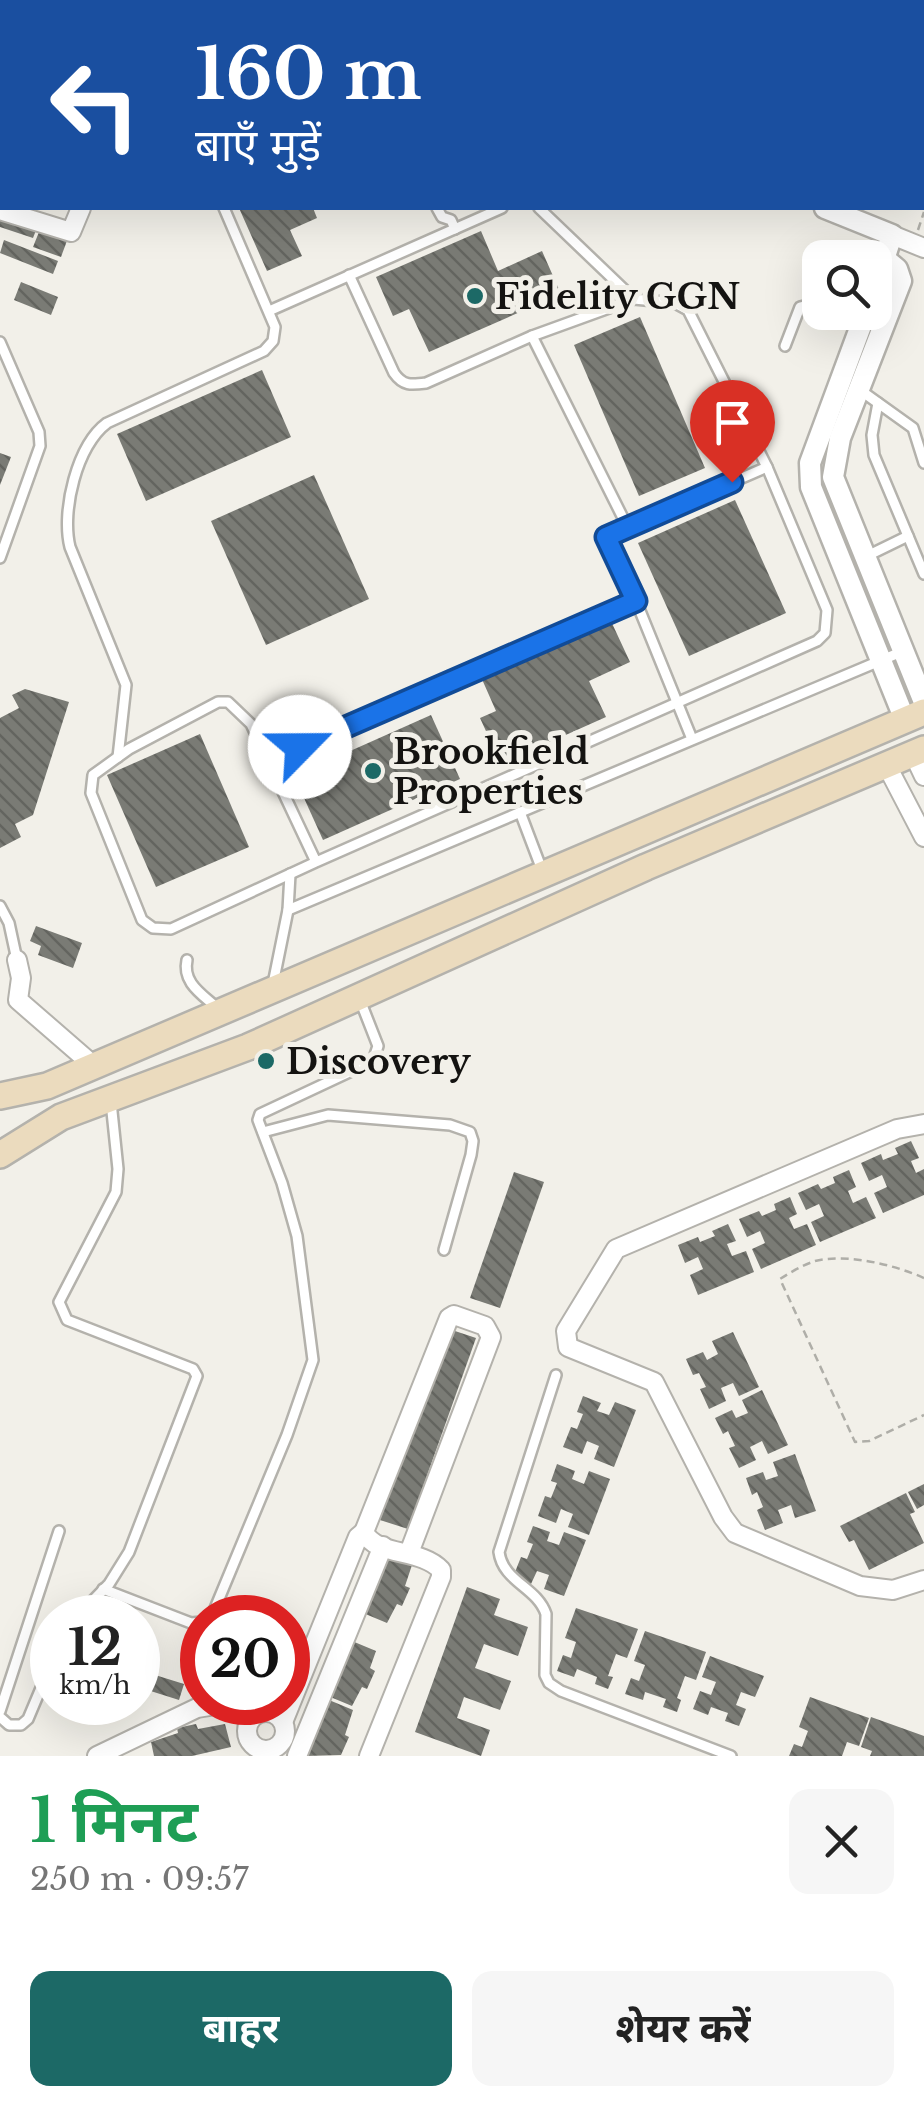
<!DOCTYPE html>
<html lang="hi">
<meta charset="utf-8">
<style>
body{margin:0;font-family:"Libre Baskerville","Noto Sans Devanagari",serif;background:#f6f6f6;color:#222;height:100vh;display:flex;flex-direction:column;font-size:38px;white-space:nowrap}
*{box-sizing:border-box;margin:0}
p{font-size:32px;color:#767676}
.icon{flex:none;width:55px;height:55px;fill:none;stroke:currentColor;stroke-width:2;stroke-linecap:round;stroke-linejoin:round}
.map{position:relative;height:1756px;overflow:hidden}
.panel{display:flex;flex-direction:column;background:#fff;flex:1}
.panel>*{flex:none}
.top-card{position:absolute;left:0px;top:0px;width:925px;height:210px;box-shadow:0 10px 40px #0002;background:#1a4fa0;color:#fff;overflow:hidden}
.fabs{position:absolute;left:802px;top:240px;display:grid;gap:20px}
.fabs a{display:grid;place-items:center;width:90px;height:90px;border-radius:20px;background:#fff;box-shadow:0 10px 40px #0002;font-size:50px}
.speed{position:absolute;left:30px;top:1595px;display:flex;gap:20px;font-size:50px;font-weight:700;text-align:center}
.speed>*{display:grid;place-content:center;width:130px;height:130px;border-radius:50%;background:#fff;box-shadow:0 10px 40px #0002;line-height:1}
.speed small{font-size:25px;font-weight:400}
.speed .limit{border:15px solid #d22;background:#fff;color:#111}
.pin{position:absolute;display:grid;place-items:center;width:85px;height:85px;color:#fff;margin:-102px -42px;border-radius:50% 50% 50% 0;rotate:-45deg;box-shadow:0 0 10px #0007}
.pin .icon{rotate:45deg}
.me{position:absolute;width:110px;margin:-55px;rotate:67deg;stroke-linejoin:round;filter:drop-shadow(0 0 8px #0008)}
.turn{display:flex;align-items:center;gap:35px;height:210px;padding:0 30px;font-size:45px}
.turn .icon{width:130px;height:130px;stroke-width:2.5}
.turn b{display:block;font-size:70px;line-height:85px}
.round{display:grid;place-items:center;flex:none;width:105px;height:105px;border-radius:20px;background:#f6f6f6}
.headline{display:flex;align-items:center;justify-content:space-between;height:170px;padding:0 30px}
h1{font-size:60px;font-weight:700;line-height:75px;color:#1e9e55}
.button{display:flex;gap:20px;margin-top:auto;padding:20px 30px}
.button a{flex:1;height:115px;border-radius:20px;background:#1c6966;color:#fff;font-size:40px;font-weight:700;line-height:115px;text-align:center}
.button a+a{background:#f6f6f6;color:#222}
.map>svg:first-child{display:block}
.building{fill:url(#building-back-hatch)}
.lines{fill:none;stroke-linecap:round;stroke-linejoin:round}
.service-casing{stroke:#b4b2ac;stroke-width:14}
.minor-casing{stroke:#b4b2ac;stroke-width:22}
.tertiary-casing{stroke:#b4b2ac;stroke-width:25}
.secondary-casing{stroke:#b4b2ac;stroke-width:30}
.path{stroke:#afaea8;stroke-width:2.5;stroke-dasharray:8 5;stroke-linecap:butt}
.service{stroke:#fff;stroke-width:9}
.minor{stroke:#fff;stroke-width:18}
.tertiary{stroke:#fff;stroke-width:20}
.secondary{stroke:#ebdbbe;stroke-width:25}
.route-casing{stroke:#114b97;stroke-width:25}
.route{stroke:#1a73e8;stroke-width:18}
.poi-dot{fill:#1c6966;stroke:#f2f0e9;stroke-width:4}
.labels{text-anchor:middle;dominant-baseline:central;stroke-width:10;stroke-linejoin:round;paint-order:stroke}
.poi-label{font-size:35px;font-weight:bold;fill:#141311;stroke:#f2f0e9;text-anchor:start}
</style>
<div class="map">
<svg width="924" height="1756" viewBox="0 0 924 1756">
<defs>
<pattern id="building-back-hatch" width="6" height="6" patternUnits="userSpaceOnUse" patternTransform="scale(2.5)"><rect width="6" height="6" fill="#7a7b75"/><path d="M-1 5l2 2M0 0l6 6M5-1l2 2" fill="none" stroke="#63645f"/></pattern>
</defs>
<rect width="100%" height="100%" fill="#f2f0e9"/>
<g class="building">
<polygon points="239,208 313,208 317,218 290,230 302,256 267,271"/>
<polygon points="0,212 38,225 33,238 0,227"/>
<polygon points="41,227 68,238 61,257 33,247"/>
<polygon points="481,231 498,271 542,251 561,294 429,352 409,309 393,316 376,277"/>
<polygon points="4,240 58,261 53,274 0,253"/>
<polygon points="21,282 58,297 51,315 14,300"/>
<polygon points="640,317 705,468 639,496 574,345"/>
<polygon points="262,370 291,437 146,501 117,434"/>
<polygon points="0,453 11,457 0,485"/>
<polygon points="314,475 369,599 266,645 211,521"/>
<polygon points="735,500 786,613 689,656 638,543"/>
<polygon points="610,619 630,662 589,681 606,717 501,764 480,718 496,711 481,677"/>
<polygon points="25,689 69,702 33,815 15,824 21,837 0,848 0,718 19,708 12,695"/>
<polygon points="431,715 460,779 323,840 294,776"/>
<polygon points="200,734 249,847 156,887 107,775"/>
<polygon points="36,926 82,943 73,968 38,955 41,946 30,941"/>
<polygon points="911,1141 919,1158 911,1161 916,1173 924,1169 924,1195 883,1213 874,1193 887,1187 882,1175 869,1181 861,1163 881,1154 883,1160 898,1154 895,1148"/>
<polygon points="849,1170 856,1187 848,1191 853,1203 866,1197 876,1218 820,1242 811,1222 824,1216 819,1204 806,1210 798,1193 818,1184 821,1189 835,1183 833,1177"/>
<polygon points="514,1172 544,1182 500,1308 470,1298"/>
<polygon points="790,1197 797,1214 789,1218 794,1229 807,1224 816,1245 761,1269 752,1249 765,1243 760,1231 747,1237 739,1219 759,1211 762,1216 776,1210 774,1204"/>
<polygon points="728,1224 736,1241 727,1244 732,1256 746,1251 754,1272 698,1295 690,1275 703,1269 698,1257 685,1263 678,1245 698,1237 700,1242 715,1236 712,1231"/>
<polygon points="449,1329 476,1338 408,1529 380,1520"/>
<polygon points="733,1332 759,1387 739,1396 733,1383 721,1388 726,1401 709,1409 700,1389 706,1387 699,1373 693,1375 686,1359 703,1352 707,1360 718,1354 712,1341"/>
<polygon points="762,1390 788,1445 768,1454 762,1441 750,1447 756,1460 739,1468 729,1448 735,1446 728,1431 723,1434 715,1418 732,1410 736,1418 748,1413 742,1400"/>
<polygon points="583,1396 601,1403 597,1411 609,1415 615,1402 636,1410 614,1467 594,1459 599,1446 587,1441 582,1454 563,1447 571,1427 577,1429 583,1414 577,1412"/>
<polygon points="795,1454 816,1511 795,1518 791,1505 778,1510 783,1523 765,1530 757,1510 763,1507 757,1492 752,1495 746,1478 763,1472 766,1480 778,1476 773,1462"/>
<polygon points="557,1464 575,1471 572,1479 584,1484 589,1471 610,1479 589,1535 568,1527 573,1514 561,1509 556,1523 538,1516 545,1496 551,1498 557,1483 551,1481"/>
<polygon points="924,1484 924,1505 917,1509 908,1492"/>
<polygon points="906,1493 915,1512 910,1514 924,1543 869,1570 854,1540 849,1542 840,1526"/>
<polygon points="533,1526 550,1532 547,1541 559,1545 564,1532 586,1540 564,1596 544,1589 549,1575 537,1571 531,1584 513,1577 521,1557 527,1559 533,1544 527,1542"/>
<polygon points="388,1555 412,1565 405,1586 410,1588 402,1606 397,1604 387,1623 363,1613"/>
<polygon points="467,1587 500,1599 494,1615 528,1627 518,1656 484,1644 475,1668 511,1681 500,1710 464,1697 457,1718 490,1730 481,1756 415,1732"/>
<polygon points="576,1608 638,1629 627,1658 616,1654 608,1676 613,1677 608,1689 595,1684 597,1677 577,1669 574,1677 557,1671 563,1655 571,1658 576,1642 565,1638"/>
<polygon points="645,1631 706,1652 696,1680 685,1676 677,1698 681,1700 677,1712 663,1707 666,1699 645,1692 643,1700 625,1694 631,1678 639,1681 645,1665 634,1661"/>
<polygon points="352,1641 376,1651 370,1668 375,1671 367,1689 362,1687 352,1706 328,1696"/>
<polygon points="710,1656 764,1676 755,1697 741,1692 736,1705 746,1709 739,1726 725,1721 728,1713 711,1707 708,1715 693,1709 700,1691 711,1695 716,1682 702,1677"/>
<polygon points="139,1670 184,1684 179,1700 138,1687"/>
<polygon points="810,1697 869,1718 859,1746 847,1742 842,1756 789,1756 794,1744 802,1747 808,1731 799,1727"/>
<polygon points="329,1700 353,1710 345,1735 349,1737 341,1755 305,1756"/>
<polygon points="111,1702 130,1702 125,1713 109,1706"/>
<polygon points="871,1717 924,1736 924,1756 870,1756 872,1751 861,1747"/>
<polygon points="196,1724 198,1729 225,1724 231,1747 192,1756 154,1756 151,1742 178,1733 177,1728"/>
</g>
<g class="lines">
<defs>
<g id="service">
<polyline points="437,208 442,217 451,220 455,229"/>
<path d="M 349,275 L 394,373 C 403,386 411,385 426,383 L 532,336 L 634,299"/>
<polyline points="269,311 502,208"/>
<polyline points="840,312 860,320"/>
<polyline points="532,336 628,528"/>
<polyline points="0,342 39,432 40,446 0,558"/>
<polyline points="785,346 800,307 812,304 820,306"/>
<polyline points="860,390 913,428 924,463"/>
<polyline points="878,403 872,435 874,455 924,574"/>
<polyline points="867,556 908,536"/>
<polyline points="692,739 636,601 606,537 767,467"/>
<path d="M 118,757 L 126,685 L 70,547 C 61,511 77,445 107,423 L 264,351 L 273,341 L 275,327 L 224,208"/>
<polyline points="268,761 430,693 636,601"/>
<polyline points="520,812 542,870"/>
<polyline points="316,862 251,724 228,702 218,702 129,749 93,775 91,793 142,920 153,928 171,929 316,862 817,641 825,633 827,610 767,467 688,310 675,303 634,299 539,208"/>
<polyline points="0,906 9,923 17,960"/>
<polyline points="288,910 901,652"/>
<path d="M 187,960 C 182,983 202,994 217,1008"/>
<polyline points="273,984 288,910 290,874"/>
<polyline points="263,1132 328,1115 450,1125 470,1132 473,1141 471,1155 444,1250"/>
<path d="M 556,1375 L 499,1552 C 503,1582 537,1587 546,1614 L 545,1675 L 549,1683 L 561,1691 L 731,1756"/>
<polyline points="103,1589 191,1623 202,1622"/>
<polyline points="76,1618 109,1584 129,1552 197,1376 193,1369 67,1320 59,1302 116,1192 118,1169 111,1102"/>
<polyline points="211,1618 287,1435 313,1360 297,1236 282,1183 258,1120 260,1114 373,1061 378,1046 360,1000"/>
<polyline points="0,1711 59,1531"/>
<polyline points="0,1717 9,1725 21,1725 28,1719 52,1662"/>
</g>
<g id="minor">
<polyline points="42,2 43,0"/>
<polyline points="142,2 143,0"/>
<polyline points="0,111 2,105"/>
<polyline points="0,210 71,232 81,208"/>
<polyline points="892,235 924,248"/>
<polyline points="913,753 924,776"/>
<polyline points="887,766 924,837"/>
<polyline points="17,960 21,978 18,1000 94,1066"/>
<polyline points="924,1124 897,1129 616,1249 566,1331 568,1347 654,1382 723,1517 735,1533 860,1586 893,1590 924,1580"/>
<circle cx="266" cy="1731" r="19"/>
<polyline points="283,1722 358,1537 364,1532"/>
<polyline points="97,1756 197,1708 222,1704 255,1715"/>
<polyline points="297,1756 383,1546"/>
<path d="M 369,1756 L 441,1577 L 441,1570 C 421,1548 376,1557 364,1532 L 449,1318 L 454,1315 L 485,1326 L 491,1337 L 409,1553"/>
</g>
<g id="tertiary">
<polyline points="260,0 267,2"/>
<polyline points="825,208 892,235 875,287"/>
<polyline points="885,259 897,269 901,281 840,438 833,477 924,702"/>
<polyline points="866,312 810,463 811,487 905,720"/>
</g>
<g id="secondary">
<polyline points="0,1096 47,1086 924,712"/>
<polyline points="0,1155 61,1117 248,1047 646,867 924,749"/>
</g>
</defs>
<use href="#service" class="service-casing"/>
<use href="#minor" class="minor-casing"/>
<use href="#tertiary" class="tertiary-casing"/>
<use href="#secondary" class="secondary-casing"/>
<g class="path">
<polyline points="844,0 850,2"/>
<polyline points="708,2 709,0"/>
<polyline points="922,33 924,34"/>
<polyline points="918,230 924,212"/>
<path d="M 924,1278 C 895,1265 847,1253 815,1261 C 803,1265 791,1272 780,1279 L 855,1442 L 869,1441 L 924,1415"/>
</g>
<use href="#service" class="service"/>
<use href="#minor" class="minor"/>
<use href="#tertiary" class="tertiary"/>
<use href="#secondary" class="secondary"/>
</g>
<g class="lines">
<defs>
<polyline id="route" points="300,747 636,601 606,537 732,482"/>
</defs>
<use href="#route" class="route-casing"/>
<use href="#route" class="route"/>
</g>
<g class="poi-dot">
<circle cx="475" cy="296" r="10"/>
<circle cx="373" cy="771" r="10"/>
<circle cx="266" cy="1061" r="10"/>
</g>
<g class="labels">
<g class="poi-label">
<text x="495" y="296">Fidelity GGN</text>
<text x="393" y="751">Brookfield<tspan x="393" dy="40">Properties</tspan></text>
<text x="286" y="1061">Discovery</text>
</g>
</g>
</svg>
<div class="fabs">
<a><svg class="icon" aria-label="search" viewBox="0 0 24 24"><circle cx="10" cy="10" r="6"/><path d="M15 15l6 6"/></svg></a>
</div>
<div class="speed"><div>12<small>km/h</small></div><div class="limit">20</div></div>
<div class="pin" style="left:732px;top:482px;background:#d93025"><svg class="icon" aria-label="arrive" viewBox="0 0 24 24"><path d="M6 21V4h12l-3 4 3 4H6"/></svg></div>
<svg class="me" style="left:300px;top:747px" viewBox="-20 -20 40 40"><circle r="19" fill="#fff"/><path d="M0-13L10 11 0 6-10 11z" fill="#1a73e8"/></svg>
<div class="top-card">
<div class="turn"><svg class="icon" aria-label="left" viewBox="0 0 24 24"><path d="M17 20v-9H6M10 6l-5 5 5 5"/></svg><div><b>160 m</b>बाएँ मुड़ें</div></div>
</div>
</div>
<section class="panel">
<div class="headline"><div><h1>1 मिनट</h1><p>250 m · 09:57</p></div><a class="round"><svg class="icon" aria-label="close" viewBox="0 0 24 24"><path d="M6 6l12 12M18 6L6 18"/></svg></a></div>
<div class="button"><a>बाहर</a><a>शेयर करें</a></div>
</section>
